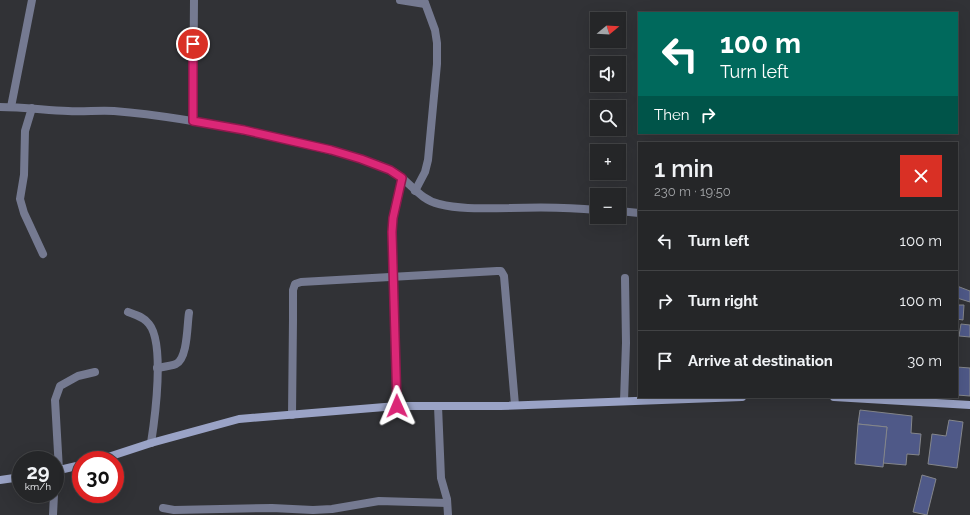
<!DOCTYPE html>
<meta charset="utf-8">
<style>
body{margin:0;font-family:Raleway,sans-serif;background:#2d2e30;color:#f1f3f6;height:100vh;display:flex;flex-direction:column;font-size:15px;white-space:nowrap}
*{box-sizing:border-box;margin:0}
p{font-size:13px;color:#a3a5a8}
.icon{flex:none;width:22px;height:22px;fill:none;stroke:currentColor;stroke-width:2;stroke-linecap:round;stroke-linejoin:round}
.map{position:relative;flex:1;overflow:hidden}
.details{position:absolute;left:638px;top:142px;width:320px;height:256px;display:flex;flex-direction:column;background:#252628;border-radius:0px;box-shadow:0 4px 16px #0002,0 0 0 1px #424345}
.details>*{flex:none}
.top-card{position:absolute;left:638px;top:12px;width:320px;height:122px;border-radius:0px;box-shadow:0 4px 16px #0002,0 0 0 1px #424345;background:#00695c;color:#fff;overflow:hidden}
.needle{width:26px;rotate:72deg}
.tools{position:absolute;left:590px;top:12px;display:grid;gap:8px}
.tools a{display:grid;place-items:center;width:36px;height:36px;border-radius:0px;background:#252628;box-shadow:0 4px 16px #0002,0 0 0 1px #424345;font-size:20px}
.speed{position:absolute;left:12px;top:451px;display:flex;gap:8px;font-size:20px;font-weight:700;text-align:center}
.speed>*{display:grid;place-content:center;width:52px;height:52px;border-radius:50%;background:#252628;box-shadow:0 4px 16px #0002,0 0 0 1px #424345;line-height:1}
.speed small{font-size:10px;font-weight:400}
.speed .limit{border:6px solid #d22;background:#fff;color:#111}
.pin{position:absolute;display:grid;place-items:center;width:34px;height:34px;color:#fff;margin:-17px;border:2px solid #fff;border-radius:50%;box-shadow:0 1px 4px #0007}
.me{position:absolute;width:44px;margin:-22px;rotate:359deg;stroke-linejoin:round;filter:drop-shadow(0 0 3px #0008)}
.turn{display:flex;align-items:center;gap:14px;height:84px;padding:0 16px;font-size:18px}
.turn .icon{width:52px;height:52px;stroke-width:2.5}
.turn b{display:block;font-size:28px;line-height:34px}
.then{display:flex;align-items:center;height:38px;padding:0 16px;background:#0003;gap:8px;font-size:15px}
.round{display:grid;place-items:center;flex:none;width:42px;height:42px;border-radius:0px;background:#2d2e30}
.overview{display:flex;align-items:center;justify-content:space-between;height:68px;padding:0 16px}
h1{font-size:24px;font-weight:600;line-height:30px}
ul{padding:0;list-style:none}
li{display:flex;align-items:center;gap:12px;height:60px;padding:0 16px;border-top:1px solid #424345}
li div{flex:1}
li b{display:block;font-size:15px}
li em{font-style:normal}
.map>svg:first-child{display:block}
.building{fill:#4f5988;stroke:#84868b}
.lines{fill:none;stroke-linecap:round;stroke-linejoin:round}
.street{stroke:#757a91;stroke-width:8}
.secondary{stroke:#9aa3c6;stroke-width:8}
.route-casing{stroke:#8e194d;stroke-width:10}
.route{stroke:#db2777;stroke-width:7}
</style>
<div class="map">
<svg width="970" height="515" viewBox="0 0 970 515">
<rect width="100%" height="100%" fill="#313236"/>
<g class="building">
<polygon points="957,286 970,291 970,302 957,298"/>
<polygon points="957,305 964,305 963,320 957,319"/>
<polygon points="961,324 970,325 970,337 959,336"/>
<polygon points="957,367 970,368 970,396 957,395"/>
<polygon points="860,410 912,416 911,433 921,434 919,455 907,454 906,465 883,463 887,427 858,424"/>
<polygon points="949,420 963,422 957,468 928,464 932,434 946,436"/>
<polygon points="858,424 887,427 883,467 855,464"/>
<polygon points="922,475 936,479 927,515 913,512"/>
</g>
<g class="lines">
<g class="street">
<polyline points="400,0 425,4"/>
<path d="M 0,107 C 23,107 45,110 68,111 C 83,112 99,110 114,111 C 173,116 231,127 288,140 C 312,146 337,151 360,159 C 372,163 388,167 397,174 C 412,185 421,200 439,204 C 463,210 487,208 510,208 C 539,207 568,207 597,210"/>
<polyline points="11,107 32,0"/>
<polyline points="32,108 25,131 24,175 20,199 24,213 43,254"/>
<polyline points="193,121 194,0"/>
<polyline points="415,191 425,172 428,160 437,64 437,43 435,30 424,0"/>
<polyline points="619,211 639,213"/>
<path d="M 128,312 C 136,315 144,317 149,324 C 165,343 155,418 151,443"/>
<path d="M 157,368 C 163,367 171,366 176,364 C 188,358 187,324 189,313"/>
<polyline points="624,401 626,343 625,278"/>
<polyline points="397,406 392,246 393,218 402,179"/>
<polyline points="438,406 441,478 447,499 448,515"/>
<polyline points="292,415 293,319 293,290 295,284 301,282 497,271 501,271 504,276 515,405"/>
<polyline points="59,470 55,400 60,386 78,376 95,372"/>
<polyline points="163,508 174,510 272,508 313,510 332,509 379,501 447,503"/>
<polyline points="53,515 54,494"/>
</g>
<g class="secondary">
<polyline points="834,397 970,405"/>
<polyline points="99,460 151,443 239,419 397,406 500,406 742,397"/>
<polyline points="55,471 81,465"/>
<polyline points="0,480 21,477"/>
</g>
</g>
<g class="lines">
<defs>
<polyline id="route" points="193,44 193,121 244,130 331,150 361,159 390,170 402,178 393,218 392,232 397,406"/>
</defs>
<use href="#route" class="route-casing"/>
<use href="#route" class="route"/>
</g>
</svg>
<div class="tools">
<a><svg class="needle" viewBox="-14 -14 28 28"><path d="M0-13l5 13h-10z" fill="#e53935"/><path d="M0 13l5-13h-10z" fill="#a3a5a8"/></svg></a>
<a><svg class="icon" aria-label="sound" viewBox="0 0 24 24"><path d="M4 9h4l5-4v14l-5-4H4zM17 9q2 3 0 6"/></svg></a>
<a><svg class="icon" aria-label="search" viewBox="0 0 24 24"><circle cx="10" cy="10" r="6"/><path d="M15 15l6 6"/></svg></a>
<a>+</a>
<a>−</a>
</div>
<div class="speed"><div>29<small>km/h</small></div><div class="limit">30</div></div>
<div class="pin" style="left:193px;top:44px;background:#d93025"><svg class="icon" aria-label="arrive" viewBox="0 0 24 24"><path d="M6 21V4h12l-3 4 3 4H6"/></svg></div>
<svg class="me" style="left:397px;top:406px" viewBox="-20 -20 40 40"><path d="M0-17L14 15 0 8-14 15z" fill="#db2777" stroke="#fff" stroke-width="4"/></svg>
<div class="top-card">
<div class="turn"><svg class="icon" aria-label="left" viewBox="0 0 24 24"><path d="M17 20v-9H6M10 6l-5 5 5 5"/></svg><div><b>100 m</b>Turn left</div></div>
<div class="then">Then<svg class="icon" aria-label="right" viewBox="0 0 24 24"><path d="M7 20v-9h11M14 6l5 5-5 5"/></svg></div>
</div>
<section class="details">
<div class="overview"><div><h1>1 min</h1><p>230 m · 19:50</p></div><a class="round" style="background:#d93025;color:#fff"><svg class="icon" aria-label="close" viewBox="0 0 24 24"><path d="M6 6l12 12M18 6L6 18"/></svg></a></div>
<ul>
<li><svg class="icon" aria-label="left" viewBox="0 0 24 24"><path d="M17 20v-9H6M10 6l-5 5 5 5"/></svg><div><b>Turn left</b></div><em>100 m</em></li>
<li><svg class="icon" aria-label="right" viewBox="0 0 24 24"><path d="M7 20v-9h11M14 6l5 5-5 5"/></svg><div><b>Turn right</b></div><em>100 m</em></li>
<li><svg class="icon" aria-label="arrive" viewBox="0 0 24 24"><path d="M6 21V4h12l-3 4 3 4H6"/></svg><div><b>Arrive at destination</b></div><em>30 m</em></li>
</ul>
</section>
</div>
